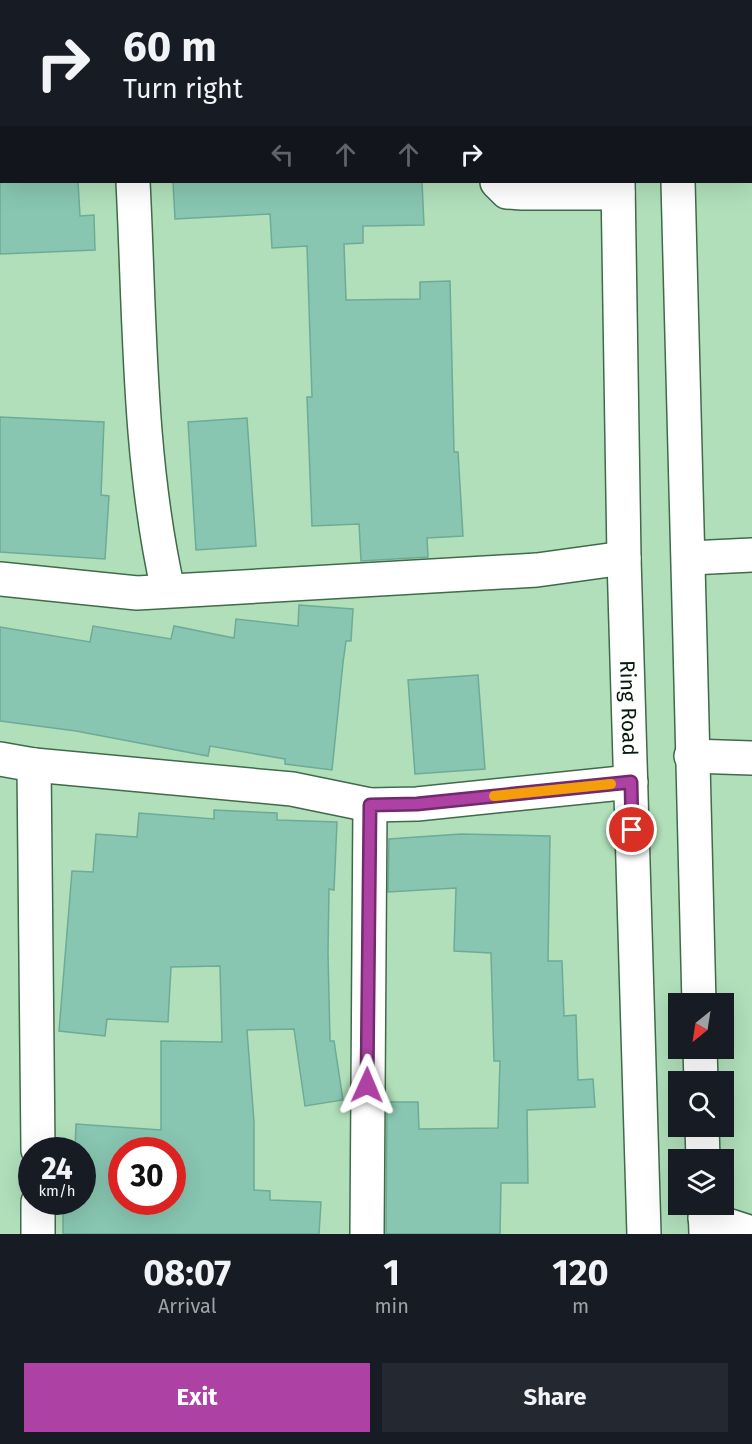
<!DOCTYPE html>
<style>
body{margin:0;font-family:"Fira Sans",sans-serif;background:#242831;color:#f1f3f6;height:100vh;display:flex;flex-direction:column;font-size:22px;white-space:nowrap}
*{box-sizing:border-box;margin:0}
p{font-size:20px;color:#9ea1a6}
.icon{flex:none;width:33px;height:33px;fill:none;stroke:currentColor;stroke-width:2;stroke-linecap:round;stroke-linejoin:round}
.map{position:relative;height:1234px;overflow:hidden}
.panel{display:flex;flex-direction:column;background:#171b24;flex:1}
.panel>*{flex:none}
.guide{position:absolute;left:0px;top:0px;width:753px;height:183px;box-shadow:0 6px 24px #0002;background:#171b24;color:#f1f3f6;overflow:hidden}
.needle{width:39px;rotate:210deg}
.tools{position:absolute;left:668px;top:993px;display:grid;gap:12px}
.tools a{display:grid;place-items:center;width:66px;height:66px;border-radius:0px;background:#171b24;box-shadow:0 6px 24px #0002;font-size:30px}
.speed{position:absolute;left:18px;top:1137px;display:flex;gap:12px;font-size:30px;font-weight:700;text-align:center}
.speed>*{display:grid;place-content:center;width:78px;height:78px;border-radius:50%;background:#171b24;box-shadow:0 6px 24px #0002;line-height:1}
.speed small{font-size:15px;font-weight:400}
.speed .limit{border:9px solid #d22;background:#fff;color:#111}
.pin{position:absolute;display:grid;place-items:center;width:51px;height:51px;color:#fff;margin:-26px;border:3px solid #fff;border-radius:50%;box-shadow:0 2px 6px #0007}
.me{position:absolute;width:66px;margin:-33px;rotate:1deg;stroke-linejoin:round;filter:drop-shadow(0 0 4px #0008)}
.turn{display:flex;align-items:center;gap:21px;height:126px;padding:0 24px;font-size:27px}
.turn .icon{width:78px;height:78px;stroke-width:2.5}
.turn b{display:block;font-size:42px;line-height:51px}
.lanes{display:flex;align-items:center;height:57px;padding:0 24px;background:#0003;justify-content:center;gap:30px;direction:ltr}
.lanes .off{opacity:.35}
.eta{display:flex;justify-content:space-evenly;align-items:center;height:102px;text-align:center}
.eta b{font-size:36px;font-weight:700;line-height:42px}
.action{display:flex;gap:12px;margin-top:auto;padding:12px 24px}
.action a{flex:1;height:69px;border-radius:0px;background:#ad42a4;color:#fff;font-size:24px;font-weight:700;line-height:69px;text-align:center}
.action a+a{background:#242831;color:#f1f3f6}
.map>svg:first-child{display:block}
.building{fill:#88c6b1;stroke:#6eab97;stroke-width:1.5;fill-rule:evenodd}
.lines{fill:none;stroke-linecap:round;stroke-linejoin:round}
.minor-casing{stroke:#406b4b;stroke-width:36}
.major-casing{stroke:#406b4b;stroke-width:36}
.minor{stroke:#fff;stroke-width:33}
.major{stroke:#fff;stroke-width:33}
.route-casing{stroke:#702b6b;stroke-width:15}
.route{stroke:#ad42a4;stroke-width:10}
.slow{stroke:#f59e0b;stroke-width:10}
.labels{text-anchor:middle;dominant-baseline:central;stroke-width:6;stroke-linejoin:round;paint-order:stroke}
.street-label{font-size:21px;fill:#081a0d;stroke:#bcecc6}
</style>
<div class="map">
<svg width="752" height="1234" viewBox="0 0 752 1234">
<rect width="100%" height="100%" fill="#b0dfba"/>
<g class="building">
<polygon points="0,182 78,182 80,216 94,215 95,250 0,254"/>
<polygon points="173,182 422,182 424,225 363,226 363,243 344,244 346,300 420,299 420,282 450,281 454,452 458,452 463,536 427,538 428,557 361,561 359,524 312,526 307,397 312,397 307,246 272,248 270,214 175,219"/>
<polygon points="0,417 104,422 101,495 109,496 105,559 0,552"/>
<polygon points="247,418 256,546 196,550 188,422"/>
<polygon points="299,605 353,609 351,641 346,641 343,663 332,770 285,764 285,759 210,746 208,756 76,731 0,721 0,627 90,642 93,626 171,639 174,626 234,638 236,619 298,626"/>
<polygon points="478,675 485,769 415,774 408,680"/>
<path d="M 214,810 L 277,813 L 277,820 L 337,822 L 334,890 L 329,889 L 328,953 L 330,1041 L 334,1041 L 343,1100 L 305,1106 L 294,1029 L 247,1030 L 254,1122 L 254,1190 L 270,1191 L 270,1200 L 321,1202 L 319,1234 L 63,1234 L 63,1202 L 82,1202 L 82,1150 L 75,1150 L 76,1124 L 161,1130 L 161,1041 L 222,1042 L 220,966 L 171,967 L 168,1022 L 107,1019 L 105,1036 L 59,1031 L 72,871 L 93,872 L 96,834 L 137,837 L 139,813 L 214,819 ZM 122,1150 L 172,1150 L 172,1202 L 122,1202 Z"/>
<polygon points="461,834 550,836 548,961 562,961 564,1016 576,1015 578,1080 593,1079 595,1107 527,1110 528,1183 501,1183 500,1234 386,1234 387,1102 418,1102 419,1129 498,1128 500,1061 494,1061 491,953 454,951 456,888 388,892 389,839"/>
</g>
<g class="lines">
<defs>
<g id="minor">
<polyline points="124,0 124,2"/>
<path d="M 133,182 C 140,318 138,457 168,590"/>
<polyline points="497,182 507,192 522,193 618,193"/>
<polyline points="690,558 752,555"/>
<polyline points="0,579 137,593 537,570 624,558"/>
<polyline points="691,756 752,758"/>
<polyline points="0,759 34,765 292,789 370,805 417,804 631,782"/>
<polyline points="34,765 38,1150"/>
<polyline points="38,1202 38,1234"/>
<polyline points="705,1218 752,1233"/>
<polyline points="367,1234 370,805"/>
</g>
<g id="major">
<polyline points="614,0 614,2"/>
<polyline points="672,0 672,2"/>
<path id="s1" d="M 618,182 L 624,558 L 644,1234"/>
<path d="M 678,182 C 687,456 691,730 699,1004"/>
<polyline points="700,1048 701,1082"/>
<polyline points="702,1126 703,1160"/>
<polyline points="705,1204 706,1234"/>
</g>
</defs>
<use href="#minor" class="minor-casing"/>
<use href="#major" class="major-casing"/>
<use href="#minor" class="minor"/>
<use href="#major" class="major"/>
</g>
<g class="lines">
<defs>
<polyline id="route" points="367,1085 370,805 417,804 631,782 632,830"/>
</defs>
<use href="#route" class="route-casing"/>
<use href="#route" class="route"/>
<polyline class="slow" points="494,796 611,784"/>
</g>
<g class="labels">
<g class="street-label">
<text stroke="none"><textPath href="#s1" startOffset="526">Ring Road</textPath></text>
</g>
</g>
</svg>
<div class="tools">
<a><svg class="needle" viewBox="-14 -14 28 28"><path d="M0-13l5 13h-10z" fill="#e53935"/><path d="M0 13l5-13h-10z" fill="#9ea1a6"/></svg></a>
<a><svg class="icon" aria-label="search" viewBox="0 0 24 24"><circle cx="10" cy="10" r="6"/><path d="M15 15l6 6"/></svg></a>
<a><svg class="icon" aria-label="layers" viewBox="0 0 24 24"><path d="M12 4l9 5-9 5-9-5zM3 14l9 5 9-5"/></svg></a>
</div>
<div class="speed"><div>24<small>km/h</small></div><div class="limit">30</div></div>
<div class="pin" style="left:632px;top:830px;background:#d93025"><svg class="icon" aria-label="arrive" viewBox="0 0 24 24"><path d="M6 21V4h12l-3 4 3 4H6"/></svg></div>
<svg class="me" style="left:367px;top:1085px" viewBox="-20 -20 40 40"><path d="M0-17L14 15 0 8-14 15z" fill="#ad42a4" stroke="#fff" stroke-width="4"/></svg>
<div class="guide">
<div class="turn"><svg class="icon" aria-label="right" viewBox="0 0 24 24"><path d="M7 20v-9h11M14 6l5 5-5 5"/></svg><div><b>60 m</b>Turn right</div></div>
<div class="lanes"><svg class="icon off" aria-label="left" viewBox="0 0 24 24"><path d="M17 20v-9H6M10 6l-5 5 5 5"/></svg><svg class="icon off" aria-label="ahead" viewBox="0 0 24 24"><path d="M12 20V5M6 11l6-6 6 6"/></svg><svg class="icon off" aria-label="ahead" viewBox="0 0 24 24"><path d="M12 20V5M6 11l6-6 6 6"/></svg><svg class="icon" aria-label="right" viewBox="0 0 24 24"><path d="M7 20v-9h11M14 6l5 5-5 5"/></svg></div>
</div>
</div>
<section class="panel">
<div class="eta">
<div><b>08:07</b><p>Arrival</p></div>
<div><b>1</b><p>min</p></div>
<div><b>120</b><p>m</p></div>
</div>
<div class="action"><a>Exit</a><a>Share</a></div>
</section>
